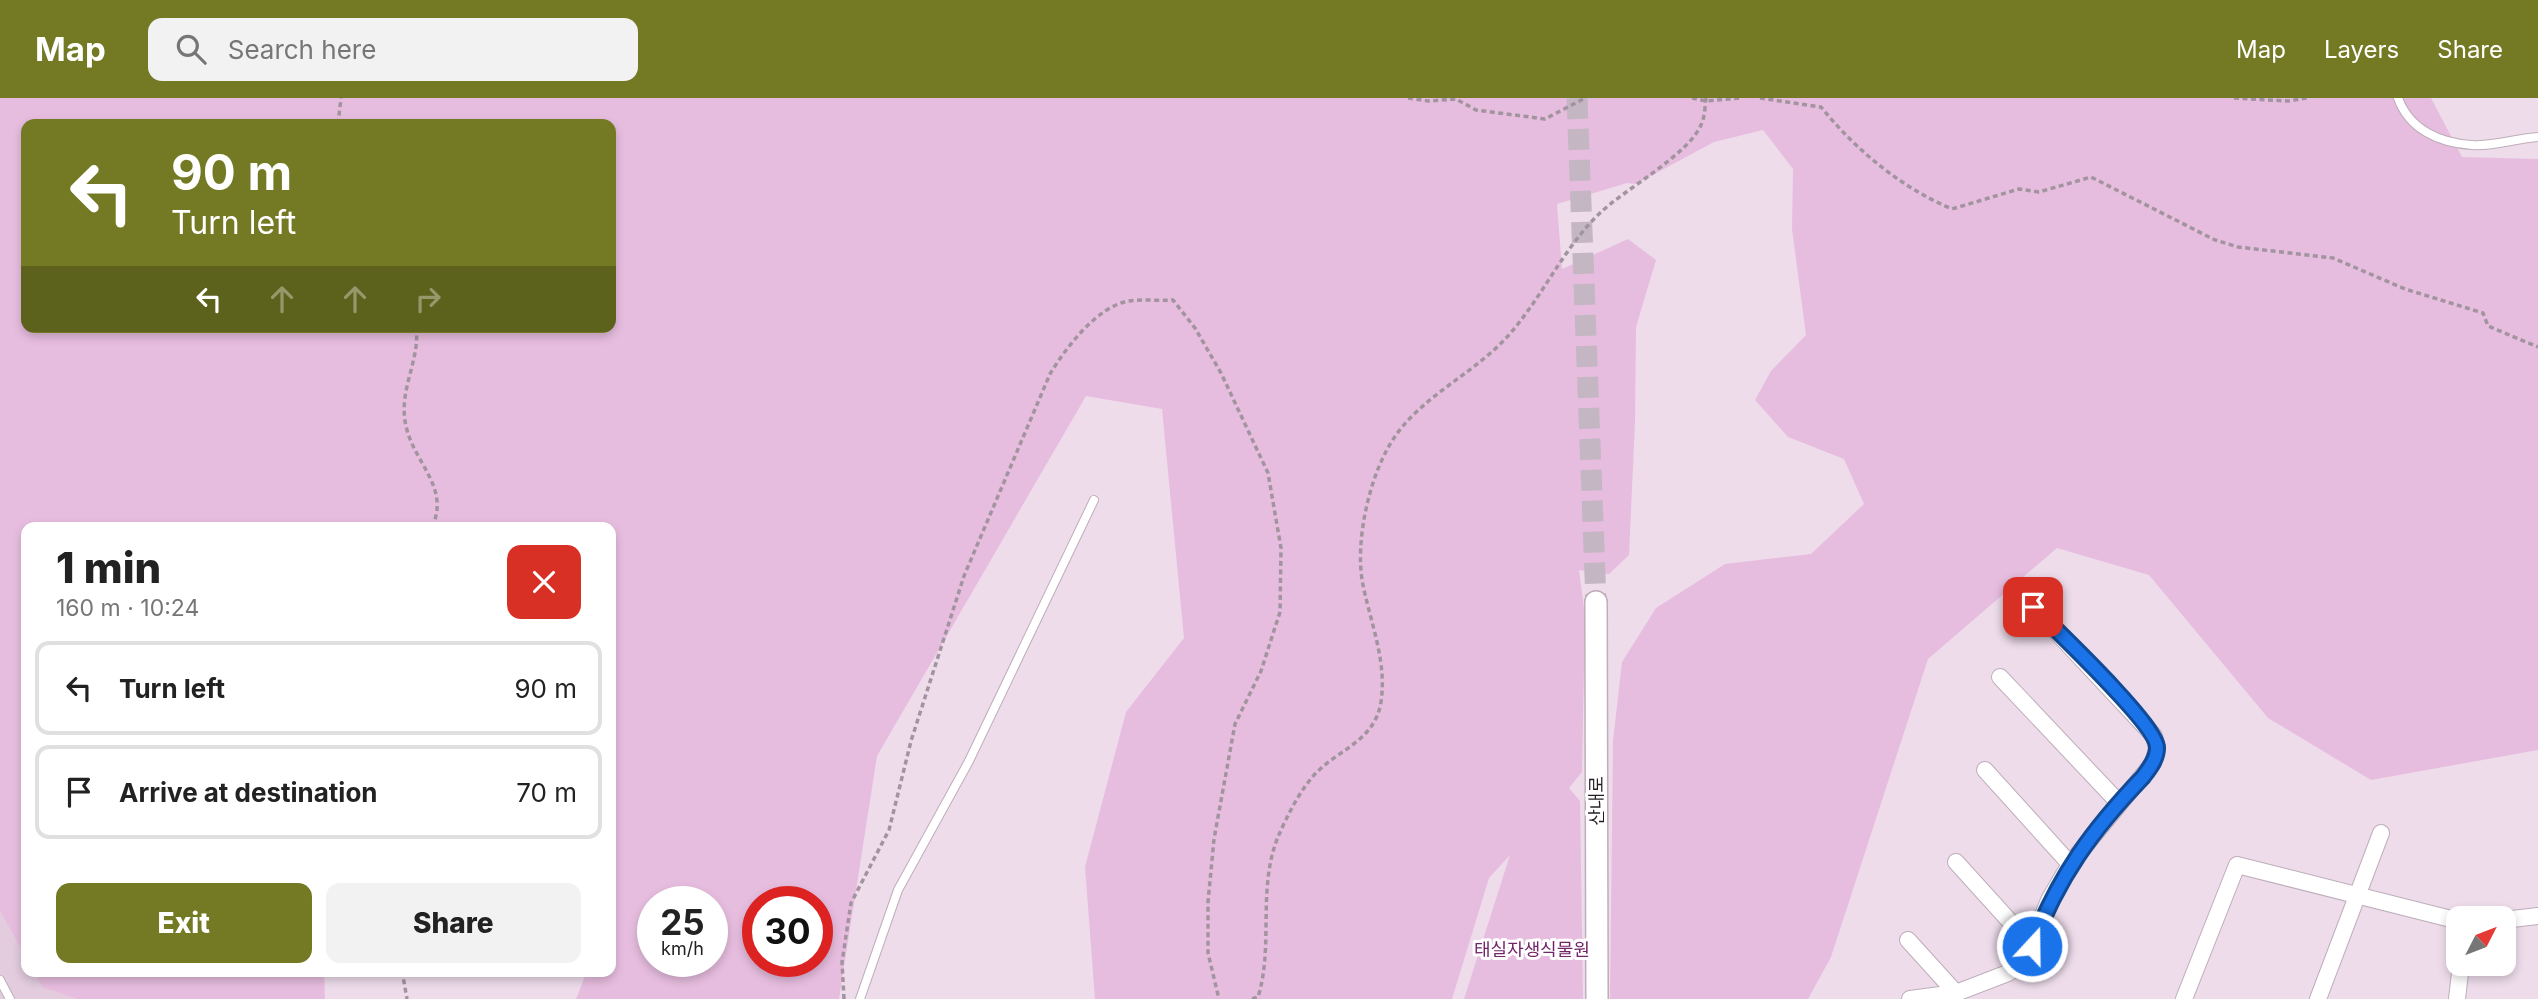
<!DOCTYPE html>
<meta charset="utf-8">
<style>
body{margin:0;font-family:Inter,"Noto Sans KR",sans-serif;background:#f2f2f2;color:#222;height:100vh;display:flex;flex-direction:column;font-size:26px;white-space:nowrap}
*{box-sizing:border-box;margin:0}
p{font-size:23px;color:#767676}
.icon{flex:none;width:38px;height:38px;fill:none;stroke:currentColor;stroke-width:2;stroke-linecap:round;stroke-linejoin:round}
.map{position:relative;flex:1;overflow:hidden}
.drawer{position:absolute;left:21px;top:424px;width:595px;height:455px;display:flex;flex-direction:column;background:#fff;border-radius:14px;box-shadow:0 4px 10px #0003}
.drawer>*{flex:none}
.top-card{position:absolute;left:21px;top:21px;width:595px;height:214px;border-radius:14px;box-shadow:0 4px 10px #0003;background:#747a24;color:#fff;overflow:hidden}
.needle{width:46px;rotate:48deg}
.controls{position:absolute;left:2446px;top:808px;display:grid;gap:14px}
.controls a{display:grid;place-items:center;width:70px;height:70px;border-radius:14px;background:#fff;box-shadow:0 4px 10px #0003;font-size:35px}
.speed{position:absolute;left:637px;top:788px;display:flex;gap:14px;font-size:35px;font-weight:700;text-align:center}
.speed>*{display:grid;place-content:center;width:91px;height:91px;border-radius:50%;background:#fff;box-shadow:0 4px 10px #0003;line-height:1}
.speed small{font-size:18px;font-weight:400}
.speed .limit{border:10px solid #d22;background:#fff;color:#111}
.pin{position:absolute;display:grid;place-items:center;width:60px;height:60px;color:#fff;margin:-30px;border-radius:14px;box-shadow:0 4px 10px #0006}
.me{position:absolute;width:77px;margin:-38px;rotate:21deg;stroke-linejoin:round;filter:drop-shadow(0 0 5px #0008)}
.turn{display:flex;align-items:center;gap:24px;height:147px;padding:0 35px;font-size:32px}
.turn .icon{width:91px;height:91px;stroke-width:2.5}
.turn b{display:block;font-size:49px;line-height:60px}
.lanes{display:flex;align-items:center;height:66px;padding:0 35px;background:#0003;justify-content:center;gap:35px;direction:ltr}
.lanes .off{opacity:.35}
.round{display:grid;place-items:center;flex:none;width:74px;height:74px;border-radius:14px;background:#f2f2f2}
.summary{display:flex;align-items:center;justify-content:space-between;height:119px;padding:0 35px}
h1{font-size:42px;font-weight:800;line-height:52px}
.button{display:flex;gap:14px;margin-top:auto;padding:14px 35px}
.button a{flex:1;height:80px;border-radius:14px;background:#747a24;color:#fff;font-size:28px;font-weight:800;line-height:80px;text-align:center}
.button a+a{background:#f2f2f2;color:#222}
ul{padding:0;list-style:none}
li{display:flex;align-items:center;gap:21px;height:94px;margin:0 14px 10px;padding:0 21px;border:4px solid #e0e0e0;border-radius:14px}
li div{flex:1}
li b{display:block;font-size:26px}
li em{font-style:normal}
header{display:flex;align-items:center;gap:42px;box-sizing:border-box;height:98px;padding:0 35px;background:#747a24;color:#fff}
header strong{font-size:33px}
nav{display:flex;gap:38px;margin-inline-start:auto;font-size:24px}
.search{width:490px;height:63px;background:#f2f2f2;display:flex;align-items:center;gap:18px;box-sizing:border-box;padding:0 24px;border-radius:14px;color:#767676;font-size:26px}
.map>svg:first-child{display:block}
.built{fill:#e2ccde}
.green{fill:#e7bddf;fill-rule:evenodd}
.lines{fill:none;stroke-linecap:round;stroke-linejoin:round}
.secondary-tunnel{stroke:#c5b6c3;stroke-width:21;stroke-dasharray:21 10;stroke-linecap:butt}
.lane-casing{stroke:#beadba;stroke-width:10}
.street-casing{stroke:#beadba;stroke-width:18}
.secondary-casing{stroke:#beadba;stroke-width:24}
.path{stroke:#a1949f;stroke-width:3.5;stroke-dasharray:5 3.5;stroke-linecap:butt}
.lane{stroke:#fff;stroke-width:8}
.street{stroke:#fff;stroke-width:16}
.secondary{stroke:#fff;stroke-width:21}
.route-casing{stroke:#114b97;stroke-width:18}
.route{stroke:#1a73e8;stroke-width:12}
.labels{text-anchor:middle;dominant-baseline:central;stroke-width:6;stroke-linejoin:round;paint-order:stroke}
.street-label{font-size:18px;fill:#231c21;stroke:#fff}
.park-label{font-size:18px;fill:#73256a;stroke:#fff}
</style>
<header>
<strong>Map</strong>
<div class="search"><svg class="icon" aria-label="search" viewBox="0 0 24 24"><circle cx="10" cy="10" r="6"/><path d="M15 15l6 6"/></svg>Search here</div>
<nav><a>Map</a><a>Layers</a><a>Share</a></nav>
</header>
<div class="map">
<svg width="2538" height="901" viewBox="0 0 2538 901">
<rect width="100%" height="100%" fill="#eedceb"/>
<polygon class="built" points="0,813 26,860 26,873 34,873 43,889 77,901 0,901"/>
<g class="green">
<path d="M 0,0 L 2431,0 L 2462,59 L 2538,61 L 2538,652 L 2371,682 L 2268,620 L 2149,477 L 2057,450 L 1928,561 L 1831,859 L 1808,901 L 1610,901 L 1613,643 L 1622,564 L 1656,510 L 1725,466 L 1811,456 L 1864,406 L 1844,361 L 1788,339 L 1755,302 L 1771,273 L 1806,237 L 1792,131 L 1793,71 L 1763,32 L 1714,44 L 1636,86 L 1627,85 L 1557,106 L 1562,171 L 1628,141 L 1656,162 L 1636,229 L 1635,324 L 1629,457 L 1609,476 L 1579,472 L 1585,518 L 1582,674 L 1569,690 L 1580,703 L 1583,901 L 1464,901 L 1510,757 L 1489,780 L 1452,901 L 1095,901 L 1085,769 L 1126,614 L 1184,540 L 1162,311 L 1086,298 L 877,658 L 839,901 L 576,901 L 587,873 L 611,873 L 611,429 L 26,429 L 26,860 L 0,813 ZM 26,26 L 611,26 L 611,229 L 26,229 ZM 653,803 L 712,803 L 712,863 L 653,863 ZM 758,803 L 817,803 L 817,863 L 758,863 Z"/>
<polygon points="34,873 324,873 325,901 77,901 42,889"/>
</g>
<g class="lines">
<polyline class="secondary-tunnel" points="1577,0 1596,504"/>
<defs>
<g id="lane">
<path d="M 2398,0 C 2409,31 2439,45 2472,47 C 2493,49 2517,40 2538,39"/>
<polyline points="0,882 10,901"/>
<polyline points="860,901 898,792 969,663 1094,402"/>
</g>
<g id="street">
<polyline points="2000,579 2119,705"/>
<polyline points="1985,672 2070,766"/>
<polyline points="1956,764 2032,848"/>
<polyline points="2504,822 2538,818"/>
<polyline points="1908,842 1956,895"/>
<polyline points="1910,901 1956,895 2008,875 2025,863 2049,802 2070,766 2153,665 2157,650 2154,638 2033,509"/>
<polyline points="2184,901 2237,767 2459,823"/>
<polyline points="2318,901 2381,735"/>
<polyline points="2457,901 2461,866"/>
</g>
<polyline id="secondary" points="1596,504 1597,901"/>
</defs>
<use href="#lane" class="lane-casing"/>
<use href="#street" class="street-casing"/>
<use href="#secondary" class="secondary-casing"/>
<g class="path">
<polyline points="1408,0 1429,3 1456,1 1476,12 1545,21 1585,0"/>
<polyline points="1692,0 1706,3 1741,0"/>
<path d="M 1760,0 L 1821,9 C 1856,52 1900,89 1952,111 L 2019,91 L 2039,94 L 2091,79 L 2215,142 L 2238,149 L 2333,160 L 2405,191 L 2483,215 L 2488,228 L 2538,249"/>
<polyline points="2234,0 2288,3 2307,0"/>
<polyline points="338,26 341,0"/>
<path d="M 416,229 C 421,263 396,294 407,332 C 416,366 450,391 432,429"/>
<polyline points="402,873 407,901"/>
<path d="M 844,901 L 842,864 L 851,805 L 889,732 L 911,643 L 964,478 L 1050,276 C 1065,251 1097,208 1129,203 C 1143,201 1159,203 1173,202 L 1195,230 L 1221,275 L 1268,375 L 1281,450 L 1280,514 L 1261,573 L 1235,626 L 1214,741 L 1208,804 L 1208,855 L 1219,901"/>
<path d="M 1252,901 L 1258,899 C 1274,848 1257,790 1278,739 C 1287,718 1301,690 1317,674 C 1340,651 1375,642 1381,604 C 1387,564 1371,526 1363,487 C 1354,444 1370,373 1396,337 C 1421,302 1463,280 1494,252 C 1537,213 1558,155 1600,115 C 1625,91 1688,57 1701,27 C 1705,19 1705,8 1706,0"/>
</g>
<use href="#lane" class="lane"/>
<use href="#street" class="street"/>
<use href="#secondary" class="secondary"/>
</g>
<g class="lines">
<defs>
<path id="route" d="M 2032,848 C 2058,779 2092,732 2143,679 C 2149,671 2157,661 2157,650 C 2158,628 2054,530 2033,509"/>
</defs>
<use href="#route" class="route-casing"/>
<use href="#route" class="route"/>
</g>
<g class="labels">
<g class="street-label">
<text transform="translate(1596 703) rotate(-90)">산내로</text>
</g>
<g class="park-label">
<text x="1532" y="851">태실자생식물원</text>
</g>
</g>
</svg>
<div class="controls">
<a><svg class="needle" viewBox="-14 -14 28 28"><path d="M0-13l5 13h-10z" fill="#e53935"/><path d="M0 13l5-13h-10z" fill="#767676"/></svg></a>
</div>
<div class="speed"><div>25<small>km/h</small></div><div class="limit">30</div></div>
<div class="pin" style="left:2033px;top:509px;background:#d93025"><svg class="icon" aria-label="arrive" viewBox="0 0 24 24"><path d="M6 21V4h12l-3 4 3 4H6"/></svg></div>
<svg class="me" style="left:2032px;top:848px" viewBox="-20 -20 40 40"><circle r="17" fill="#1a73e8" stroke="#fff" stroke-width="3"/><path d="M0-11L8 9 0 5-8 9z" fill="#fff"/></svg>
<div class="top-card">
<div class="turn"><svg class="icon" aria-label="left" viewBox="0 0 24 24"><path d="M17 20v-9H6M10 6l-5 5 5 5"/></svg><div><b>90 m</b>Turn left</div></div>
<div class="lanes"><svg class="icon" aria-label="left" viewBox="0 0 24 24"><path d="M17 20v-9H6M10 6l-5 5 5 5"/></svg><svg class="icon off" aria-label="ahead" viewBox="0 0 24 24"><path d="M12 20V5M6 11l6-6 6 6"/></svg><svg class="icon off" aria-label="ahead" viewBox="0 0 24 24"><path d="M12 20V5M6 11l6-6 6 6"/></svg><svg class="icon off" aria-label="right" viewBox="0 0 24 24"><path d="M7 20v-9h11M14 6l5 5-5 5"/></svg></div>
</div>
<section class="drawer">
<div class="summary"><div><h1>1 min</h1><p>160 m · 10:24</p></div><a class="round" style="background:#d93025;color:#fff"><svg class="icon" aria-label="close" viewBox="0 0 24 24"><path d="M6 6l12 12M18 6L6 18"/></svg></a></div>
<ul>
<li><svg class="icon" aria-label="left" viewBox="0 0 24 24"><path d="M17 20v-9H6M10 6l-5 5 5 5"/></svg><div><b>Turn left</b></div><em>90 m</em></li>
<li><svg class="icon" aria-label="arrive" viewBox="0 0 24 24"><path d="M6 21V4h12l-3 4 3 4H6"/></svg><div><b>Arrive at destination</b></div><em>70 m</em></li>
</ul>
<div class="button"><a>Exit</a><a>Share</a></div>
</section>
</div>
